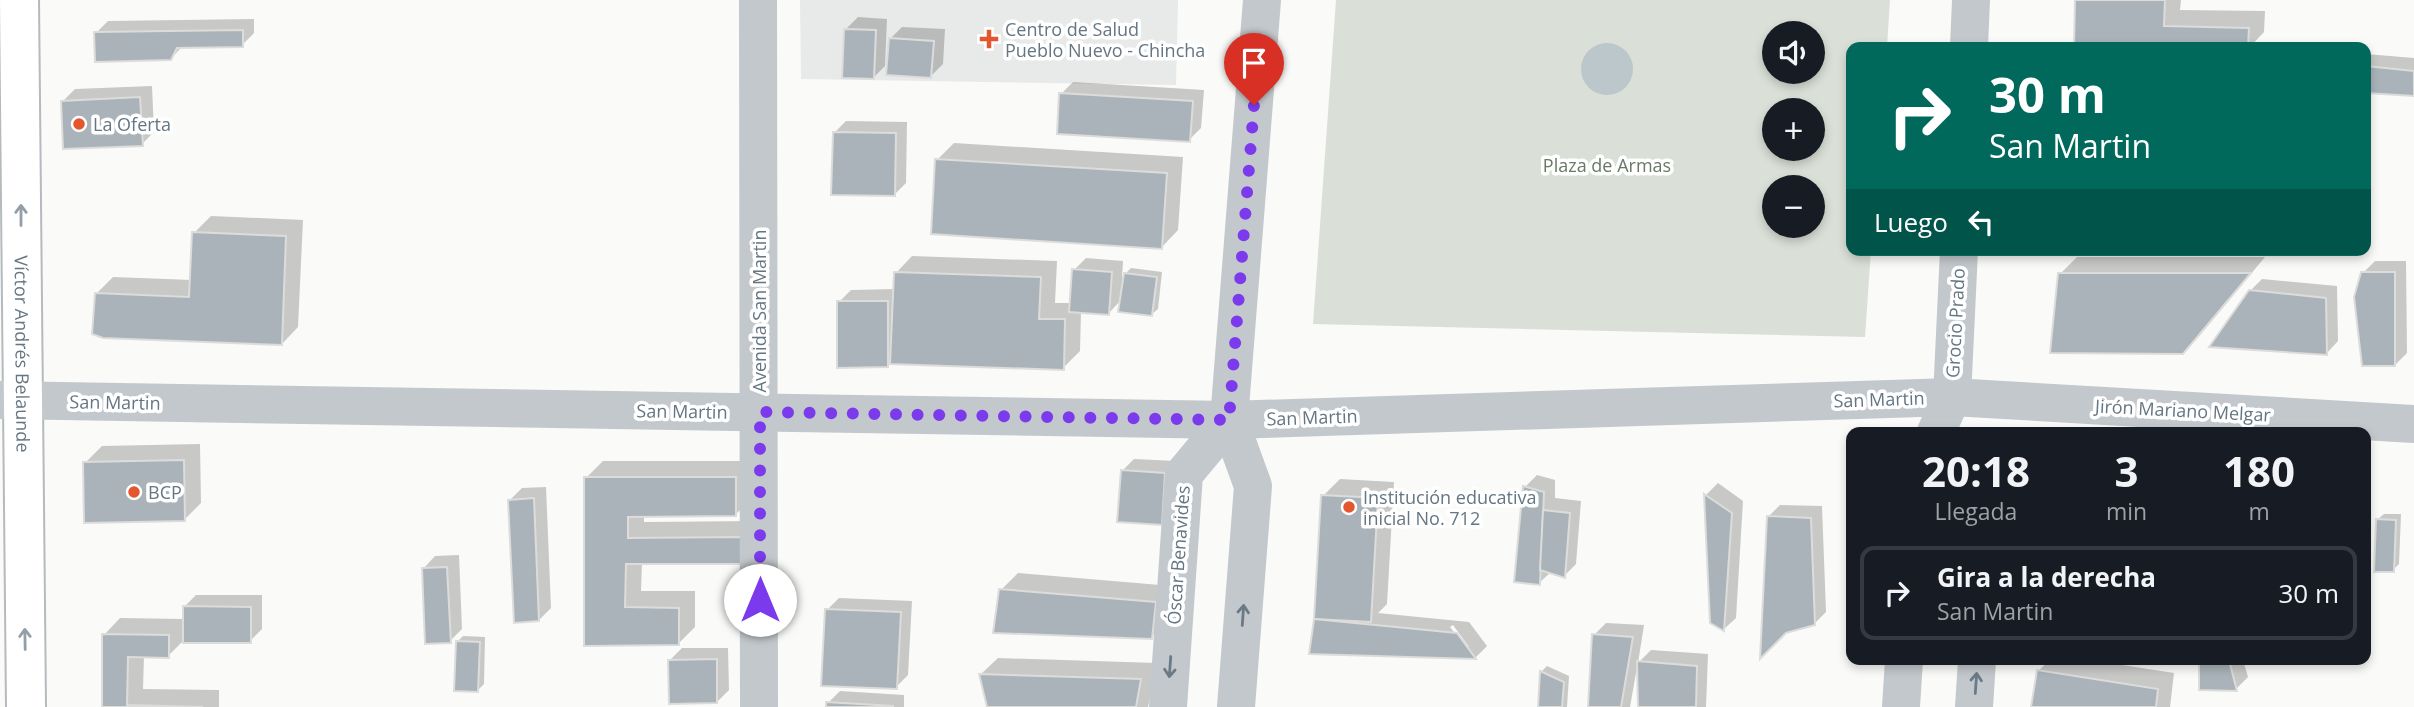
<!DOCTYPE html>
<html lang="es">
<meta charset="utf-8">
<style>
body{margin:0;font-family:"Open Sans",sans-serif;background:#20242c;color:#f1f3f6;height:100vh;display:flex;flex-direction:column;font-size:26px;white-space:nowrap}
*{box-sizing:border-box;margin:0}
p{font-size:23px;color:#9ea1a6}
.icon{flex:none;width:38px;height:38px;fill:none;stroke:currentColor;stroke-width:2;stroke-linecap:round;stroke-linejoin:round}
.map{position:relative;flex:1;overflow:hidden}
.drawer{position:absolute;left:1846px;top:427px;width:525px;height:238px;display:flex;flex-direction:column;background:#171b24;border-radius:14px;box-shadow:0 4px 10px #0003}
.drawer>*{flex:none}
.top-card{position:absolute;left:1846px;top:42px;width:525px;height:214px;border-radius:14px;box-shadow:0 4px 10px #0003;background:#00695c;color:#fff;overflow:hidden}
.fabs{position:absolute;left:1762px;top:21px;display:grid;gap:14px}
.fabs a{display:grid;place-items:center;width:63px;height:63px;border-radius:50%;background:#171b24;box-shadow:0 4px 10px #0003;font-size:35px}
.pin{position:absolute;display:grid;place-items:center;width:60px;height:60px;color:#fff;margin:-72px -30px;border-radius:50% 50% 50% 0;rotate:-45deg;box-shadow:0 0 7px #0007}
.pin .icon{rotate:45deg}
.me{position:absolute;width:77px;margin:-38px;rotate:0deg;stroke-linejoin:round;filter:drop-shadow(0 0 5px #0008)}
.turn{display:flex;align-items:center;gap:24px;height:147px;padding:0 28px;font-size:32px}
.turn .icon{width:91px;height:91px;stroke-width:2.5}
.turn b{display:block;font-size:49px;line-height:60px}
.then{display:flex;align-items:center;height:66px;padding:0 28px;background:#0003;gap:14px;font-size:26px}
.eta{display:flex;justify-content:space-evenly;align-items:center;height:119px;text-align:center}
.eta b{font-size:42px;font-weight:700;line-height:49px}
ul{padding:0;list-style:none}
li{display:flex;align-items:center;gap:21px;height:94px;margin:0 14px 10px;padding:0 14px;border:4px solid #363941;border-radius:14px}
li div{flex:1}
li b{display:block;font-size:26px}
li em{font-style:normal}
.map>svg:first-child{display:block}
.built{fill:#e8e9e9}
.green{fill:#dadfd7;fill-rule:evenodd}
.water{fill:#bbc7cb}
.shadow{fill:#0003;fill-rule:evenodd}
.building{fill:#aab3b9;stroke:#dcdcda;stroke-width:2}
.lines{fill:none;stroke-linecap:round;stroke-linejoin:round}
.primary-casing{stroke:#b5babe;stroke-width:42}
.street{stroke:#c3c8cc;stroke-width:38}
.primary{stroke:#fff;stroke-width:38}
.oneway{stroke:#939fa8}
.oneway2{stroke:#6a7a87}
.route{stroke:#7c3aed;stroke-width:12;stroke-dasharray:0 21.6}
.poi-dot{fill:#e4572e;stroke:#fff;stroke-width:2.5}
.labels{text-anchor:middle;dominant-baseline:central;stroke-width:7;stroke-linejoin:round;paint-order:stroke}
.poi-label{font-size:18px;fill:#657683;stroke:#fff;text-anchor:start}
.park-label{font-size:18px;fill:#687a64;stroke:#fff}
.street-label{font-size:18px;fill:#657683;stroke:#fff}
</style>
<div class="map">
<svg width="2414" height="707" viewBox="0 0 2414 707">
<rect width="100%" height="100%" fill="#fafaf8"/>
<polygon class="built" points="800,0 1178,0 1176,85 801,79"/>
<path class="green" d="M 1336,0 L 1890,0 L 1887,47 L 1852,47 L 1852,250 L 1871,250 L 1865,337 L 1313,324 ZM 1774,33 L 1813,33 L 1813,72 L 1774,72 ZM 1774,110 L 1813,110 L 1813,149 L 1774,149 ZM 1774,187 L 1813,187 L 1813,226 L 1774,226 Z"/>
<circle class="water" cx="1607" cy="69" r="26"/>
<g class="shadow">
<polygon points="2077,0 2181,0 2180,10 2265,11 2264,32 2250,47 2076,47"/>
<polygon points="858,17 887,19 885,66 873,78 846,29"/>
<polygon points="254,19 254,33 242,45 183,46 170,59 96,33 108,21"/>
<polygon points="902,27 945,29 943,64 931,76 890,39"/>
<polygon points="2366,54 2414,58 2414,94 2366,91"/>
<polygon points="1073,82 1204,90 1201,128 1189,140 1061,94"/>
<polygon points="152,86 154,132 142,144 63,101 75,89"/>
<polygon points="846,121 907,122 906,183 894,195 834,133"/>
<polygon points="954,143 1183,157 1178,230 1162,247 937,160"/>
<polygon points="211,216 303,220 298,327 282,344 96,294 113,277 192,280 194,233"/>
<polygon points="912,256 1057,261 1055,303 1071,303 1074,270 1086,258 1123,261 1122,277 1131,268 1162,272 1158,309 1152,314 1121,300 1109,313 1081,311 1080,351 1063,368 891,362 888,366 839,302 851,290 895,289 896,273"/>
<polygon points="2077,257 2265,257 2200,335 2183,352 2060,274"/>
<polygon points="2375,261 2406,261 2407,353 2395,365 2363,273"/>
<polygon points="2262,279 2337,286 2338,341 2327,353 2250,291"/>
<polygon points="200,444 201,503 184,520 85,463 102,446"/>
<polygon points="1134,459 1176,461 1173,511 1122,471"/>
<polygon points="603,461 752,461 752,498 735,515 644,515 644,522 759,521 759,545 642,562 641,591 695,591 695,627 678,644 585,644 586,478"/>
<polygon points="1537,475 1555,480 1555,498 1581,501 1576,564 1564,576 1551,572 1539,583 1525,487"/>
<path d="M 1340,479 L 1394,482 L 1387,604 L 1378,613 L 1469,622 L 1487,646 L 1475,658 L 1311,652 L 1316,619 L 1323,496 ZM 1453,625 L 1469,647 L 1465,647 L 1450,627 Z"/>
<polygon points="1718,483 1743,501 1736,618 1724,629 1711,622 1706,495"/>
<polygon points="546,487 551,608 539,620 510,500 522,488"/>
<polygon points="1780,505 1822,506 1826,612 1814,624 1768,517"/>
<polygon points="2384,514 2401,514 2399,564 2393,570 2378,519"/>
<polygon points="459,555 462,629 450,641 424,568 435,556"/>
<polygon points="1018,573 1172,586 1168,620 1151,637 1001,590"/>
<polygon points="196,595 262,595 262,629 250,641 183,641 168,656 144,656 143,689 219,690 219,707 103,707 104,635 120,618 184,619 184,607"/>
<polygon points="839,598 912,601 908,675 896,687 827,610"/>
<polygon points="1606,623 1644,625 1638,663 1651,650 1708,654 1706,707 1639,707 1639,667 1637,667 1630,707 1589,707 1594,635"/>
<polygon points="463,636 485,637 484,684 478,690 457,642"/>
<polygon points="682,648 728,648 729,690 717,702 670,660"/>
<polygon points="998,658 1157,663 1148,707 989,707 981,674"/>
<polygon points="2050,660 2090,660 2174,673 2170,707 2033,707 2038,671"/>
<polygon points="2201,660 2243,660 2248,677 2236,689 2200,688"/>
<polygon points="1547,666 1569,676 1567,707 1539,707 1542,671"/>
<polygon points="840,691 904,695 904,707 827,707 828,703"/>
</g>
<g class="building">
<polygon points="2075,0 2165,0 2164,26 2249,28 2248,47 2074,47"/>
<polygon points="844,29 876,30 874,79 842,78"/>
<polygon points="243,30 243,47 177,48 171,60 95,62 94,32"/>
<polygon points="889,38 934,41 931,78 886,75"/>
<polygon points="2366,66 2414,71 2414,96 2366,93"/>
<polygon points="1059,93 1193,101 1190,142 1057,134"/>
<polygon points="140,97 143,146 63,149 61,101"/>
<polygon points="833,132 896,133 895,196 831,195"/>
<polygon points="935,159 1167,173 1162,249 931,234"/>
<polygon points="192,232 286,236 282,345 103,338 92,334 95,293 189,297"/>
<polygon points="1072,269 1112,272 1109,315 1069,312"/>
<polygon points="894,272 1041,277 1039,319 1065,319 1064,370 890,364"/>
<polygon points="2361,272 2395,272 2395,366 2362,366 2354,297"/>
<polygon points="1124,273 1157,277 1152,316 1118,312"/>
<polygon points="2058,273 2251,273 2183,354 2050,353"/>
<polygon points="2249,290 2326,298 2327,355 2209,347"/>
<polygon points="837,301 888,301 888,367 837,368"/>
<polygon points="184,460 185,521 84,523 83,462"/>
<polygon points="1121,470 1165,473 1162,525 1117,522"/>
<polygon points="584,477 736,477 736,516 628,517 628,538 743,537 743,564 626,564 625,607 679,608 679,645 584,646"/>
<polygon points="1523,486 1544,492 1540,585 1514,582"/>
<polygon points="1704,494 1732,513 1724,631 1710,623"/>
<polygon points="1321,495 1378,498 1371,622 1314,619"/>
<polygon points="534,498 539,621 514,623 508,500"/>
<polygon points="1543,510 1570,513 1565,578 1540,570"/>
<polygon points="1767,516 1811,518 1815,625 1786,633 1760,659"/>
<polygon points="2376,519 2396,520 2394,572 2374,572"/>
<polygon points="447,567 451,643 425,644 422,568"/>
<polygon points="999,589 1156,602 1152,639 993,633"/>
<polygon points="183,606 251,607 251,643 183,643"/>
<polygon points="825,609 901,612 897,689 821,686"/>
<polygon points="1314,619 1457,633 1476,659 1309,654"/>
<polygon points="102,634 169,635 169,658 128,657 127,705 203,707 102,707"/>
<polygon points="1592,634 1633,637 1621,707 1588,707"/>
<polygon points="456,641 480,642 478,692 454,691"/>
<polygon points="717,659 717,703 669,704 668,660"/>
<polygon points="2199,660 2229,660 2237,691 2199,690"/>
<polygon points="1637,661 1697,666 1696,707 1638,707"/>
<polygon points="2037,670 2158,689 2156,707 2031,707"/>
<polygon points="1540,671 1564,682 1562,707 1538,707"/>
<polygon points="979,674 1141,679 1136,707 987,707"/>
<polygon points="826,702 893,706 893,707 826,707"/>
</g>
<g class="lines">
<defs>
<g id="primary">
<path id="s1" d="M 19,0 L 26,707"/>
</g>
</defs>
<use href="#primary" class="primary-casing"/>
<g class="street">
<polyline points="758,0 759,707"/>
<polyline points="1969,47 1971,0"/>
<polyline points="0,400 1229,420 1952,397 2414,424"/>
<polyline points="1936,432 1952,397 1959,250"/>
<polyline points="1168,707 1184,474 1229,420"/>
<polyline points="1236,707 1253,486 1229,420 1262,0"/>
<polyline points="1901,707 1904,660"/>
<polyline points="1974,707 1977,660"/>
</g>
<use href="#primary" class="primary"/>
</g>
<defs><path id="oneway-shaft" d="M-6 0H5M1.5-3L5.5 0L1.5 3" fill="none" stroke-width="1.6" stroke-linecap="round" stroke-linejoin="round" transform="scale(1.75)"/></defs>
<g class="oneway">
<use href="#oneway-shaft" transform="translate(21 215) rotate(-90)"/>
<use href="#oneway-shaft" transform="translate(25 639) rotate(-91)"/>
</g>
<g class="oneway2">
<use href="#oneway-shaft" transform="translate(1243 615) rotate(-86)"/>
<use href="#oneway-shaft" transform="translate(1170 667) rotate(94)"/>
<use href="#oneway-shaft" transform="translate(1976 683) rotate(-86)"/>
</g>
<g class="lines">
<polyline class="route" points="760,600 760,412 1229,420 1254,105"/>
</g>
<g class="poi-dot">
<path d="M985.5 28.5h7v7h7v7h-7v7h-7v-7h-7v-7h7z"/>
<circle cx="79" cy="124" r="7"/>
<circle cx="134" cy="492" r="7"/>
<circle cx="1349" cy="507" r="7"/>
</g>
<g class="labels">
<g class="poi-label">
<text x="1005" y="29">Centro de Salud<tspan x="1005" dy="21">Pueblo Nuevo - Chincha</tspan></text>
<text x="93" y="124">La Oferta</text>
<text x="148" y="492">BCP</text>
<text x="1363" y="497">Institución educativa<tspan x="1363" dy="21">inicial No. 712</tspan></text>
</g>
<g class="park-label">
<text x="1607" y="165">Plaza de Armas</text>
</g>
<g class="street-label">
<text transform="translate(759 311) rotate(-90)">Avenida San Martin</text>
<text transform="translate(1955 323) rotate(-87)">Grocio Prado</text>
<text stroke="none"><textPath href="#s1" startOffset="354">Víctor Andrés Belaunde</textPath></text>
<text transform="translate(1879 399) rotate(-2)">San Martin</text>
<text transform="translate(115 402) rotate(1)">San Martin</text>
<text transform="translate(2183 410) rotate(3)">Jirón Mariano Melgar</text>
<text transform="translate(682 411) rotate(1)">San Martin</text>
<text transform="translate(1312 417) rotate(-2)">San Martin</text>
<text transform="translate(1178 555) rotate(-86)">Óscar Benavides</text>
</g>
</g>
</svg>
<div class="fabs">
<a><svg class="icon" aria-label="sound" viewBox="0 0 24 24"><path d="M4 9h4l5-4v14l-5-4H4zM17 9q2 3 0 6"/></svg></a>
<a>+</a>
<a>−</a>
</div>
<div class="pin" style="left:1254px;top:105px;background:#d93025"><svg class="icon" aria-label="arrive" viewBox="0 0 24 24"><path d="M6 21V4h12l-3 4 3 4H6"/></svg></div>
<svg class="me" style="left:760px;top:600px" viewBox="-20 -20 40 40"><circle r="19" fill="#fff"/><path d="M0-13L10 11 0 6-10 11z" fill="#7c3aed"/></svg>
<div class="top-card">
<div class="turn"><svg class="icon" aria-label="right" viewBox="0 0 24 24"><path d="M7 20v-9h11M14 6l5 5-5 5"/></svg><div><b>30 m</b>San Martin</div></div>
<div class="then">Luego<svg class="icon" aria-label="left" viewBox="0 0 24 24"><path d="M17 20v-9H6M10 6l-5 5 5 5"/></svg></div>
</div>
<section class="drawer">
<div class="eta">
<div><b>20:18</b><p>Llegada</p></div>
<div><b>3</b><p>min</p></div>
<div><b>180</b><p>m</p></div>
</div>
<ul>
<li><svg class="icon" aria-label="right" viewBox="0 0 24 24"><path d="M7 20v-9h11M14 6l5 5-5 5"/></svg><div><b>Gira a la derecha</b><p>San Martin</p></div><em>30 m</em></li>
</ul>
</section>
</div>
